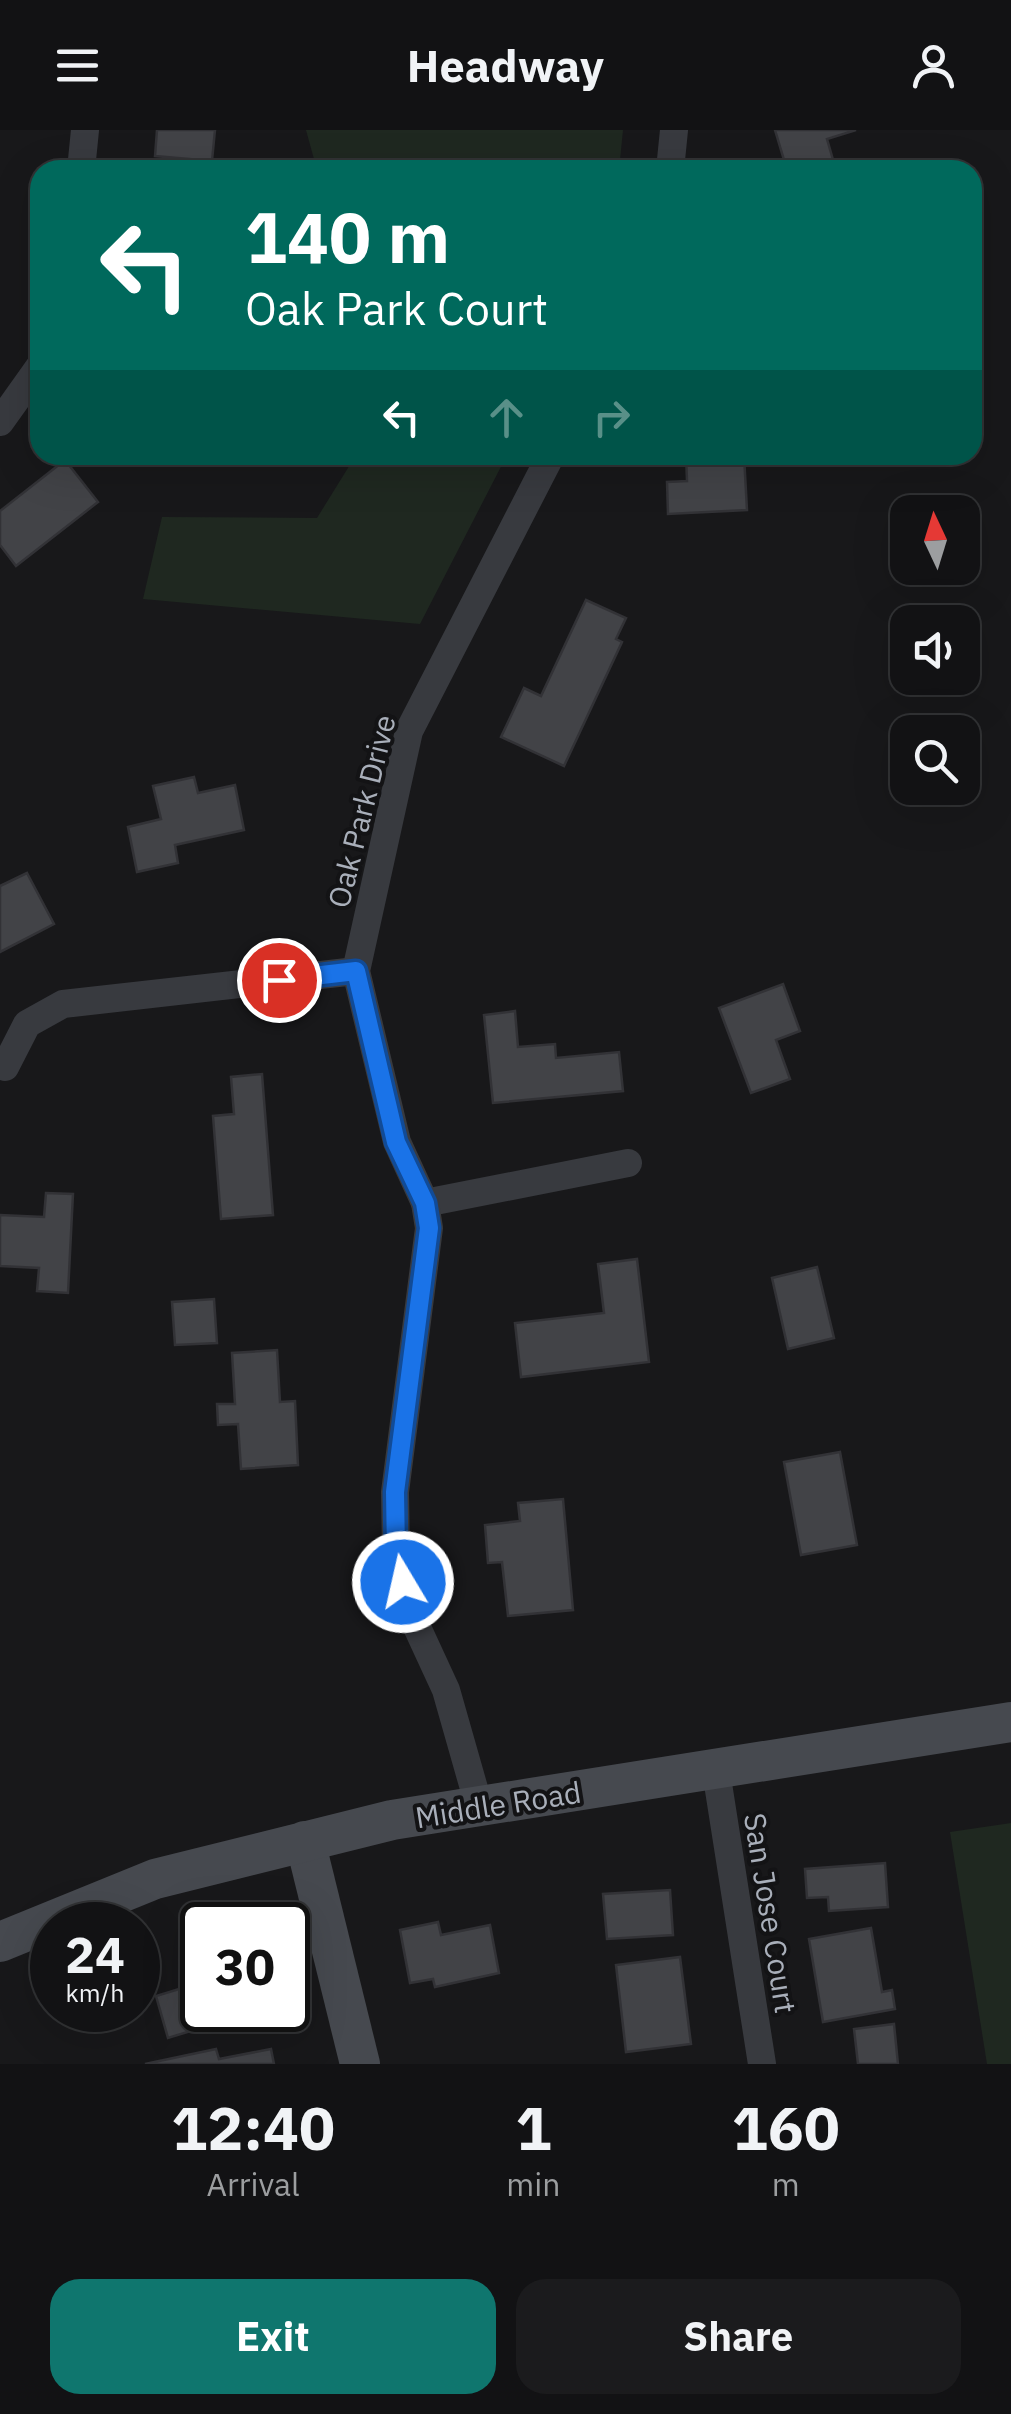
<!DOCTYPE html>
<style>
body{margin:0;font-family:"IBM Plex Sans",sans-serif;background:#1b1b1d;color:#f1f3f6;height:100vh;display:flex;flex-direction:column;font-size:38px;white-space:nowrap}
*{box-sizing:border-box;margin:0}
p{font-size:32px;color:#9c9ea0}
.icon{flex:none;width:55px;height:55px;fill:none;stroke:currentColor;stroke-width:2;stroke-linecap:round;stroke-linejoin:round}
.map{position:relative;height:1934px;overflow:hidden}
.details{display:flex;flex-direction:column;background:#121214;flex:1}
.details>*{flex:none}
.banner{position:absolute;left:30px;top:30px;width:952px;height:305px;border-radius:30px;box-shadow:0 10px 40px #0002,0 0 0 2px #313234;background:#00695c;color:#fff;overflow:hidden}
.needle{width:65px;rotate:356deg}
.fabs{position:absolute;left:890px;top:365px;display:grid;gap:20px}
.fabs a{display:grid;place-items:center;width:90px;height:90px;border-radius:20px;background:#121214;box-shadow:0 10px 40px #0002,0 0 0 2px #313234;font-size:50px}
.speed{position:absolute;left:30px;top:1772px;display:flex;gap:20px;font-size:50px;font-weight:700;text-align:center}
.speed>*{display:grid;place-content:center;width:130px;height:130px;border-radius:50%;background:#121214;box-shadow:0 10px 40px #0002,0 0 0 2px #313234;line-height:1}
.speed small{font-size:25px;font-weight:400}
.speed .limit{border:5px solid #111;border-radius:15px;background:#fff;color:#111}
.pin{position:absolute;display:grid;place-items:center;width:85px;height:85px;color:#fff;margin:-42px;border:5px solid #fff;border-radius:50%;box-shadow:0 2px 10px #0007}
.me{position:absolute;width:110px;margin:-55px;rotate:351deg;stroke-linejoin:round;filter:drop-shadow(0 0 8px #0008)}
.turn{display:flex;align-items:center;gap:35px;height:210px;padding:0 50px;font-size:45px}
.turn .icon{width:130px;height:130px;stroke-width:2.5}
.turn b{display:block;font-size:70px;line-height:85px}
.lanes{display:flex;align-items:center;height:95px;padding:0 50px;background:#0003;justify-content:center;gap:50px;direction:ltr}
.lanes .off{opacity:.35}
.eta{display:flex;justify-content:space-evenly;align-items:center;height:170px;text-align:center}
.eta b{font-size:60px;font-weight:800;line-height:70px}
.button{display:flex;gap:20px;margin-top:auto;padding:20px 50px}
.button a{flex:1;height:115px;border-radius:30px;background:#0f766e;color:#fff;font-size:40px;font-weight:800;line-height:115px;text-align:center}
.button a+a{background:#1b1b1d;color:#f1f3f6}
header{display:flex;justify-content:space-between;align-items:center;height:130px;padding:0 50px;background:#121214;font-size:45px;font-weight:800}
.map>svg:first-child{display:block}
.green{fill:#1f2820}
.building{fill:#424347;stroke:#323236;stroke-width:2.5}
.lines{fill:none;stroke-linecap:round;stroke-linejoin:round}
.street{stroke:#383a3f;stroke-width:28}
.secondary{stroke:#46494f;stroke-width:40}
.route-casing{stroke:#114b97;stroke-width:25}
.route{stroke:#1a73e8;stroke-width:18}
.labels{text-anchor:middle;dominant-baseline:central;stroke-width:8;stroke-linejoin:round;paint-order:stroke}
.street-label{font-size:30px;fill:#a9afba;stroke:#131315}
</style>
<header><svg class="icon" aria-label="menu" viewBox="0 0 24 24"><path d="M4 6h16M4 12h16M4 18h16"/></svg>Headway<svg class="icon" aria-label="person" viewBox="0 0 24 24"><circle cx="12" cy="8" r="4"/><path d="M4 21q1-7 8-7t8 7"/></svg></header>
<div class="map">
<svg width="1011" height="1934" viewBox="0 0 1011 1934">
<rect width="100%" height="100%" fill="#18181a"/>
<g class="green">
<polygon points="306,0 623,0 619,40 317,40"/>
<polygon points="356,325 507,325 420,494 143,469 162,387 317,388"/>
<polygon points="1011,1693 1011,1934 987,1934 950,1702"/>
</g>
<g class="building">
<polygon points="157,0 215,0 212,31 155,26"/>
<polygon points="775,0 856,0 827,9 836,40 787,40"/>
<polygon points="686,325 744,325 747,380 668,384 667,352 687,351"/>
<polygon points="65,330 98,372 16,436 0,415 0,381"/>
<polygon points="586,470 626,488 616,509 622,512 564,636 501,607 524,558 541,566"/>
<polygon points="194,647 198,663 235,655 244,700 175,715 178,733 137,742 128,697 161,689 153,656"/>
<polygon points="27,743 54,794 0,822 0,756"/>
<polygon points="783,854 800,901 776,910 790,949 751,963 719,878"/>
<polygon points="515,881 518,917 555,914 556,928 619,922 623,961 493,973 484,885"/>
<polygon points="262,944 273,1085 221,1089 213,986 234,984 231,947"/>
<polygon points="46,1063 73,1064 68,1163 37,1161 39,1138 0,1136 0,1085 44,1087"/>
<polygon points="637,1129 649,1232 521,1247 515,1193 604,1183 598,1134"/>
<polygon points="817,1137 834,1208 788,1219 772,1148"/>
<polygon points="214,1169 217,1213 175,1215 172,1172"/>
<polygon points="277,1220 280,1272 295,1271 298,1335 241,1339 238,1294 218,1295 217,1274 235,1274 232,1223"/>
<polygon points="840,1322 857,1415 801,1425 784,1332"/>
<polygon points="563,1369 573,1480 508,1486 502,1432 488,1433 485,1395 520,1391 518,1373"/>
<polygon points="885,1733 888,1777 829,1781 828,1767 807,1768 805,1739"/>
<polygon points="670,1760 673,1805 607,1809 603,1764"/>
<polygon points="438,1792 441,1805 490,1795 499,1843 435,1857 433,1849 410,1853 400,1800"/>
<polygon points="871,1798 882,1862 892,1860 895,1879 823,1892 809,1809"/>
<polygon points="680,1827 691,1914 626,1922 616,1835"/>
<polygon points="202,1852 202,1880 259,1880 168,1908 156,1866"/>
<polygon points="894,1894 898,1934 858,1934 854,1899"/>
<polygon points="216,1919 219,1929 271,1919 274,1934 145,1934"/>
</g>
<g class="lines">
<g class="street">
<polyline points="81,40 85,0"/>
<polyline points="670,40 674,0"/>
<polyline points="0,292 40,236"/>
<polyline points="5,937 27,894 63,874 356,841"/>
<polyline points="425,1073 628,1033"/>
<polyline points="716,1641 762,1934"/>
<polyline points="479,1676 446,1560 410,1482 396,1421 395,1362 429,1098 425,1073 397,1012 356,841 409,601 551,325"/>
</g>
<g class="secondary">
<polyline points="305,1711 360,1934"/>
<polyline points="0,1812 155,1749 392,1690 1011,1592"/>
</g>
</g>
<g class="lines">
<defs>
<polyline id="route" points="279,850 356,841 396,1012 425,1073 429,1098 395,1362 396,1421 403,1452"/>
</defs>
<use href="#route" class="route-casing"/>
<use href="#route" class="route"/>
</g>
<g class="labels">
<g class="street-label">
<text transform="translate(361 681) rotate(-76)">Oak Park Drive</text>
<text transform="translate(498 1674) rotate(-9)">Middle Road</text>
<text transform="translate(771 1783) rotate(81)">San Jose Court</text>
</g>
</g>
</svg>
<div class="fabs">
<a><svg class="needle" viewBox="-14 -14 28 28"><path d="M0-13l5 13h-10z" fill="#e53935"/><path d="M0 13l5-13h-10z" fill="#9c9ea0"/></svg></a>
<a><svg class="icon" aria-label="sound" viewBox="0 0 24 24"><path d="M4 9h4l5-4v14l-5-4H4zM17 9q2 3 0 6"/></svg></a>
<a><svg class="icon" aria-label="search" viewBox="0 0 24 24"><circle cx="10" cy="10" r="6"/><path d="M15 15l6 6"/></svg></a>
</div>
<div class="speed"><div>24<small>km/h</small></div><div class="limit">30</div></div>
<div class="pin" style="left:279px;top:850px;background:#d93025"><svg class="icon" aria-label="arrive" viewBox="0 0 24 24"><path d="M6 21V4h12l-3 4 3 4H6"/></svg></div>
<svg class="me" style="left:403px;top:1452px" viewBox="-20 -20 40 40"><circle r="17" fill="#1a73e8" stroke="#fff" stroke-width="3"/><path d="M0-11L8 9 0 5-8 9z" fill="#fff"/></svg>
<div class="banner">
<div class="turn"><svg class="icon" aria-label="left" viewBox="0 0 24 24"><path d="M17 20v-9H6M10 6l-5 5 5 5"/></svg><div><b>140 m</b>Oak Park Court</div></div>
<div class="lanes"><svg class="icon" aria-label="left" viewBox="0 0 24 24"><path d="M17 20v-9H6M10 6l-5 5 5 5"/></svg><svg class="icon off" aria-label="ahead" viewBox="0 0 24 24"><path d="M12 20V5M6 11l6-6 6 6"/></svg><svg class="icon off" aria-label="right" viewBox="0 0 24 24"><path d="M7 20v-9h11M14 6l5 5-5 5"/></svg></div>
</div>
</div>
<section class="details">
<div class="eta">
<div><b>12:40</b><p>Arrival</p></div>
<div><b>1</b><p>min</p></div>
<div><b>160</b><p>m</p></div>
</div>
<div class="button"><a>Exit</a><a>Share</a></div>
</section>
